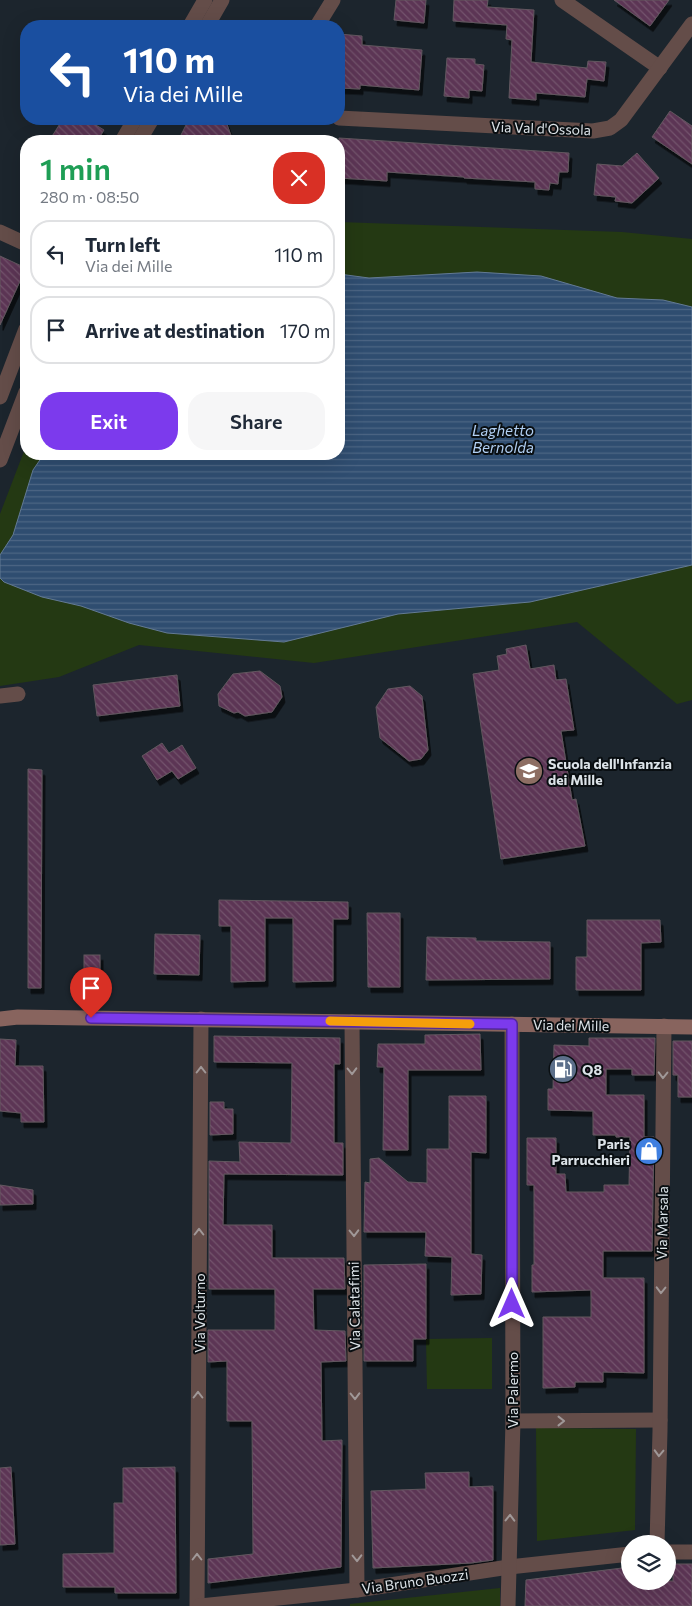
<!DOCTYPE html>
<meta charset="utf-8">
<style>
body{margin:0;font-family:Commissioner,sans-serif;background:#f6f6f7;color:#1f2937;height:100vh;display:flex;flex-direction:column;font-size:19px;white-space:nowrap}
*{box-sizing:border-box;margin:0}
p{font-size:16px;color:#747a83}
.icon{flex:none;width:28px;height:28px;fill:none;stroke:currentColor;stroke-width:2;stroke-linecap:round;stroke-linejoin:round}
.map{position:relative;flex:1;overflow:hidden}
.side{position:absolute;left:20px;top:135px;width:325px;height:325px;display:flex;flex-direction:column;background:#fff;border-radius:20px;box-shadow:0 5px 20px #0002}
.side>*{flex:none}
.hud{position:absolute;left:20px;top:20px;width:325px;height:105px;border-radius:20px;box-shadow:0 5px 20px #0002;background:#1a4fa0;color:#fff;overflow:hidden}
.buttons{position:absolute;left:621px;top:1535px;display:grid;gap:10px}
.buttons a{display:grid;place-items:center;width:55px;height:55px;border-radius:50%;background:#fff;box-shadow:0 5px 20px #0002;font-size:25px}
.pin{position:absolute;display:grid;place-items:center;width:42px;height:42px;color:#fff;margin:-51px -21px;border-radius:50% 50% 50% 0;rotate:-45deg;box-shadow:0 0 5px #0007}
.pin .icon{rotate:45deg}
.me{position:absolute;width:55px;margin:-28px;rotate:0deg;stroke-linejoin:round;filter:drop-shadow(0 0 4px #0008)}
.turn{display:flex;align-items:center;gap:18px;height:105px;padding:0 20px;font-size:22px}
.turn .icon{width:65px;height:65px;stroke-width:2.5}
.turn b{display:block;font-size:35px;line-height:42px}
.round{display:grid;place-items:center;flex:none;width:52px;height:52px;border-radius:20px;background:#f6f6f7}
.summary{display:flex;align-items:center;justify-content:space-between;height:85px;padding:0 20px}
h1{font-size:30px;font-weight:600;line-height:38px;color:#1e9e55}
.action{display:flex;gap:10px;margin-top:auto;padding:10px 20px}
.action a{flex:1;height:58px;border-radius:20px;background:#7c3aed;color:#fff;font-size:20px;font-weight:600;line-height:58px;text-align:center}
.action a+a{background:#f6f6f7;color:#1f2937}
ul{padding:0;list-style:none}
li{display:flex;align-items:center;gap:15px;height:68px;margin:0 10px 8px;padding:0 10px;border:2px solid #e0e1e3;border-radius:20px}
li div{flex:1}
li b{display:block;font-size:19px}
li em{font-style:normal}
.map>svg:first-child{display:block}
.green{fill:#243913}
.water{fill:url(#water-rules);stroke:#637a94}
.building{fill:url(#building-back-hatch);stroke:#62575f;filter:url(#shadow)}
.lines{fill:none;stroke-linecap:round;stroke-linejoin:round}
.street{stroke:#644d49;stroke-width:15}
.secondary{stroke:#88645e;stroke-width:15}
.oneway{stroke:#a09898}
.route-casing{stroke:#51269a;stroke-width:12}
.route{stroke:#7c3aed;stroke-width:9}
.slow{stroke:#f59e0b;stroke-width:9}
.labels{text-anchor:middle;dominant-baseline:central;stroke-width:4;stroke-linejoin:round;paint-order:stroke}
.street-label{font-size:14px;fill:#dce3e8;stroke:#090e11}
.poi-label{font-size:14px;font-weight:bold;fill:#dce3e8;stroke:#090e11;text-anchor:start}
.water-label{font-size:15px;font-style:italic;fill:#b1cff3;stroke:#090e11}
</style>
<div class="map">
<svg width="692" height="1606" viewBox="0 0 692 1606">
<defs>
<pattern id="water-rules" width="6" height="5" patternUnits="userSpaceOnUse" patternTransform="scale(1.25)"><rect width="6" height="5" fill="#2f4d70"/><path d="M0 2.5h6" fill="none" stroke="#4d6684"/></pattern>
<pattern id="building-back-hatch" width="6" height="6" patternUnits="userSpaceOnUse" patternTransform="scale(1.25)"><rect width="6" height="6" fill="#5c3654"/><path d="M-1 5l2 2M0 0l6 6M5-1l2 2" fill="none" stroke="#73536d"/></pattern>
<filter id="shadow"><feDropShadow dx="3" dy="5.5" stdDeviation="0" flood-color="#0009"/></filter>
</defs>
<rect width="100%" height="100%" fill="#1c252d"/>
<g class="green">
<polygon points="339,222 622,232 692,239 692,700 677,704 577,622 314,663 139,645 59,677 0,686 0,514 26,446 26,454 339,454"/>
<polygon points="492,1338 492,1389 427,1389 426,1339"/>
<polygon points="536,1428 636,1429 635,1530 537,1541"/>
<polygon points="500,1588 500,1606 350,1606 350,1604"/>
</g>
<polygon class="water" points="477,272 541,276 617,298 663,300 692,307 692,565 530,602 398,614 284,642 167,633 129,623 81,606 42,597 4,582 0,578 0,555 13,535 33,470 44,454 339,454 339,274 369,278"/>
<g class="building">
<polygon points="396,0 426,0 424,23 394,20"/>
<polygon points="454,0 488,0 487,7 534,10 531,62 587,68 588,61 606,62 604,81 587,79 585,97 536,93 536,100 509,98 512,40 506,39 507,25 453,21"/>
<polygon points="614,0 669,0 650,26"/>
<polygon points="339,34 362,36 362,45 422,50 419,90 360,85 360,89 339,88"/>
<polygon points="447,58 475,59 475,64 484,65 482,91 469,90 469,98 444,96"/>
<polygon points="670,111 692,126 692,164 652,137"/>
<polygon points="63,119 67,119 78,125 82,119 86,119 104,130 97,141 49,141"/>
<polygon points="189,119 225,119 233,141 178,141"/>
<polygon points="339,138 569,153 568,172 559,172 558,184 550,183 549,190 535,189 535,182 464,178 464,177 387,172 387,181 339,178"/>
<polygon points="637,153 659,178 632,203 615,201 616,197 594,195 597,164 622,166"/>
<polygon points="0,256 26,268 0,325"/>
<polygon points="526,645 530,669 554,665 556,680 566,679 574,730 561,731 572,800 576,799 585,846 501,859 473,674 499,670 497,656 507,654 506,649"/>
<polygon points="260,671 280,686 282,697 272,712 245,716 238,712 234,713 219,706 218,694 233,674"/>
<polygon points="177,675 180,706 97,716 93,685"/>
<polygon points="410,686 422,696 428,750 421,759 409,761 380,738 376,707 388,689"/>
<polygon points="162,743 169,753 182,745 196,768 178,779 172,771 157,780 142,756"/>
<polygon points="28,769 42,770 41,988 28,988"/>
<polygon points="219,900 348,902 348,919 333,919 333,981 293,982 293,918 265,918 265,981 231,982 231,926 219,926"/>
<polygon points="367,913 400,913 400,987 368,987"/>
<polygon points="587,920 660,920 661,942 641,943 641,990 576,990 576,957 587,957"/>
<polygon points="155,934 200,935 199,975 154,974"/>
<polygon points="427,937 476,938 476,941 550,942 550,979 426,980"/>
<rect x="84" y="955" width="16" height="40"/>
<polygon points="480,1034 481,1070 408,1070 408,1150 383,1150 384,1067 377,1067 378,1044 425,1044 425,1035"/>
<polygon points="214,1036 340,1038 340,1064 334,1064 334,1143 343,1143 343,1175 224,1174 223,1225 272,1225 272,1258 344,1258 345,1289 313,1289 314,1330 345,1331 346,1361 321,1362 322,1441 342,1440 341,1567 208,1583 208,1559 253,1554 252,1421 227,1421 227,1361 208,1362 208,1330 275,1330 275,1289 209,1289 209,1161 240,1162 239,1142 291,1143 292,1063 214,1062"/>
<polygon points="589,1038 655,1038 654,1075 632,1075 632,1069 606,1069 606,1095 644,1095 644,1137 654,1137 652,1251 603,1251 603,1278 644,1278 644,1373 603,1372 603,1382 575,1382 575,1387 543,1388 543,1317 591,1317 591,1290 532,1292 532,1265 534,1265 534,1185 527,1185 527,1138 556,1138 556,1174 565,1174 566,1192 604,1192 604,1185 629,1185 630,1137 616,1137 616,1135 593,1135 593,1111 548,1110 548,1089 553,1089 554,1045 589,1046"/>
<polygon points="0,1039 16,1040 15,1066 43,1066 44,1122 21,1122 21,1113 0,1111"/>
<polygon points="673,1041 692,1041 692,1097 678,1097 678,1075 673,1075"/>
<polygon points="449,1096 486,1096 486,1153 471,1152 471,1254 482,1255 481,1294 451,1295 452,1257 425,1256 426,1232 364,1232 365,1182 370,1183 370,1159 379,1158 408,1182 427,1183 427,1149 449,1149"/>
<polygon points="210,1102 224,1102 224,1109 233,1109 233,1134 210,1135"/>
<polygon points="0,1185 33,1190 33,1204 0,1205"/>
<polygon points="426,1264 426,1339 413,1339 413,1361 364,1361 364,1265"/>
<polygon points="11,1467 15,1544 0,1545 0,1468"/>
<polygon points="175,1467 176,1593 115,1593 115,1587 63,1587 63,1554 114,1553 114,1503 123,1503 123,1468"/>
<polygon points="469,1472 469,1487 493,1486 493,1560 471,1563 373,1568 371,1491 426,1489 425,1473"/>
<polygon points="673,1564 692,1564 692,1606 525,1606 526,1580 630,1567 630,1581 673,1581"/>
</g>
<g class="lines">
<g class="street">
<polyline points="562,0 660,68"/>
<polyline points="190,26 205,0"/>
<polyline points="207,26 222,0"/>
<polyline points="317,26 333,0"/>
<polyline points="339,118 593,131 610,128 621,120 692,24"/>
<polyline points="122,141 135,119"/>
<polyline points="139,141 152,119"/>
<polyline points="0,232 26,244"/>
<polyline points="0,397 26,329"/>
<polyline points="0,460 26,392"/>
<polyline points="0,696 18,694"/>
<polyline points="352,1022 357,1590"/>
<polyline points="513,1421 660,1420"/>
<polyline points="657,1544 660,1431 664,1026"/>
<polyline points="668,1552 692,1552"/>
<polyline points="197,1606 201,1019"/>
<polyline points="200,1606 357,1590 509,1567 630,1554"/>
<polyline points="508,1606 513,1421 512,1024"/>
</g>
<polyline class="secondary" points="0,1019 18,1017 692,1027"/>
</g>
<defs><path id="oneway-chevron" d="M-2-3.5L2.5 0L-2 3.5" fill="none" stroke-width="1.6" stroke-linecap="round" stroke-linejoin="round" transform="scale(1.25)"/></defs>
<g class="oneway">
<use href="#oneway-chevron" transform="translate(201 1070) rotate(-90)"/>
<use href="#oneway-chevron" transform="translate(352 1071) rotate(89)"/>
<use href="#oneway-chevron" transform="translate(663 1075) rotate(91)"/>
<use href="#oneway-chevron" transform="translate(199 1232) rotate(-90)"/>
<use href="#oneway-chevron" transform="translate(354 1233) rotate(89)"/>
<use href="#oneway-chevron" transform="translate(661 1290) rotate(91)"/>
<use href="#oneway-chevron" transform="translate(198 1395) rotate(-90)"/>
<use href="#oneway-chevron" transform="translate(355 1396) rotate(89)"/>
<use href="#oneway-chevron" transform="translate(561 1421)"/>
<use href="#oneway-chevron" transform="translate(659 1453) rotate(92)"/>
<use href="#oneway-chevron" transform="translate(510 1518) rotate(-89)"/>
<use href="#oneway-chevron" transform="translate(197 1557) rotate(-90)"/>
<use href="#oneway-chevron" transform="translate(357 1558) rotate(89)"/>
</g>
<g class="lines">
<defs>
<polyline id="route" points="91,1018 512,1024 512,1304"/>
</defs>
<use href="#route" class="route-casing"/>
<use href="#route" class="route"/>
<polyline class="slow" points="330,1021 470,1024"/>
</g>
<defs>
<symbol id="school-disc" viewBox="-11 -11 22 22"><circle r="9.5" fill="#8d6e63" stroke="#090e11"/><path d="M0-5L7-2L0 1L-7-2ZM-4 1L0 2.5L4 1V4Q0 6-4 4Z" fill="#fff"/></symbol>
<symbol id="fuel-disc" viewBox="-11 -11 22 22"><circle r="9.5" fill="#5c6f8a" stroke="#090e11"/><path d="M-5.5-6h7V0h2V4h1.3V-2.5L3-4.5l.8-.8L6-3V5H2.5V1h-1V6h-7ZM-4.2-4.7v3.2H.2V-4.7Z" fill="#fff"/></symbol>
<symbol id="shop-disc" viewBox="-11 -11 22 22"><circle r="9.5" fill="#3f7fe0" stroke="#090e11"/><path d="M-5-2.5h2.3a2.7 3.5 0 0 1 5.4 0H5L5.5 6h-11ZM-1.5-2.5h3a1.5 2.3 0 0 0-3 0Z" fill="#fff"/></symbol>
</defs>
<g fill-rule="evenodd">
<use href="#school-disc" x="513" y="755" width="32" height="32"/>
<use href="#fuel-disc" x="547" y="1053" width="32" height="32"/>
<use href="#shop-disc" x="633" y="1135" width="32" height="32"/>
</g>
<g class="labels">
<g class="street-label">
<text transform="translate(541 128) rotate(2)">Via Val d'Ossola</text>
<text transform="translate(571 1025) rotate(1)">Via dei Mille</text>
<text transform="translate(662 1223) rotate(-89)">Via Marsala</text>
<text transform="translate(354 1306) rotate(-91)">Via Calatafimi</text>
<text transform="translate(199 1313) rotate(-90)">Via Volturno</text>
<text transform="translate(512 1390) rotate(-90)">Via Palermo</text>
<text transform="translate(415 1581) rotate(-8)">Via Bruno Buozzi</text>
</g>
<g class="poi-label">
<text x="548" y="763">Scuola dell'Infanzia<tspan x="548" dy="16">dei Mille</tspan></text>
<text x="582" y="1069">Q8</text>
<text x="630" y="1143" text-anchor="end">Paris<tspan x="630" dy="16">Parrucchieri</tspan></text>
</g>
<g class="water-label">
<text x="503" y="430">Laghetto<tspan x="503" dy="17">Bernolda</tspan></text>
</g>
</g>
</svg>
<div class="buttons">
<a><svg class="icon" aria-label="layers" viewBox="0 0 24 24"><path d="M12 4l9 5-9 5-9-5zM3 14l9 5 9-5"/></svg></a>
</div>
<div class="pin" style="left:91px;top:1018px;background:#d93025"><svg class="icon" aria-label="arrive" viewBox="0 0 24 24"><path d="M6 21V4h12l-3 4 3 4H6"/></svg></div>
<svg class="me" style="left:512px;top:1304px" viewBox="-20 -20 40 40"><path d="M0-17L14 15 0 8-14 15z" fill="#7c3aed" stroke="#fff" stroke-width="4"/></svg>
<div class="hud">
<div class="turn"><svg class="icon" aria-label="left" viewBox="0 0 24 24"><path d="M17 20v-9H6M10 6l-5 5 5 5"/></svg><div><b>110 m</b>Via dei Mille</div></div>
</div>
<section class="side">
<div class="summary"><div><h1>1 min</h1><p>280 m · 08:50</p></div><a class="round" style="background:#d93025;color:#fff"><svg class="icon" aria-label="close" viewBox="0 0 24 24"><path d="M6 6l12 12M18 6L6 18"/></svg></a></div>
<ul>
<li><svg class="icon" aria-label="left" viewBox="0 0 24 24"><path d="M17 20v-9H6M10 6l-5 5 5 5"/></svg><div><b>Turn left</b><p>Via dei Mille</p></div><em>110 m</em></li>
<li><svg class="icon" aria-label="arrive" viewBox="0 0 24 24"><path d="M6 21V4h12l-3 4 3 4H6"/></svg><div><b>Arrive at destination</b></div><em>170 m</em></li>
</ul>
<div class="action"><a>Exit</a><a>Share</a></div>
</section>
</div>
